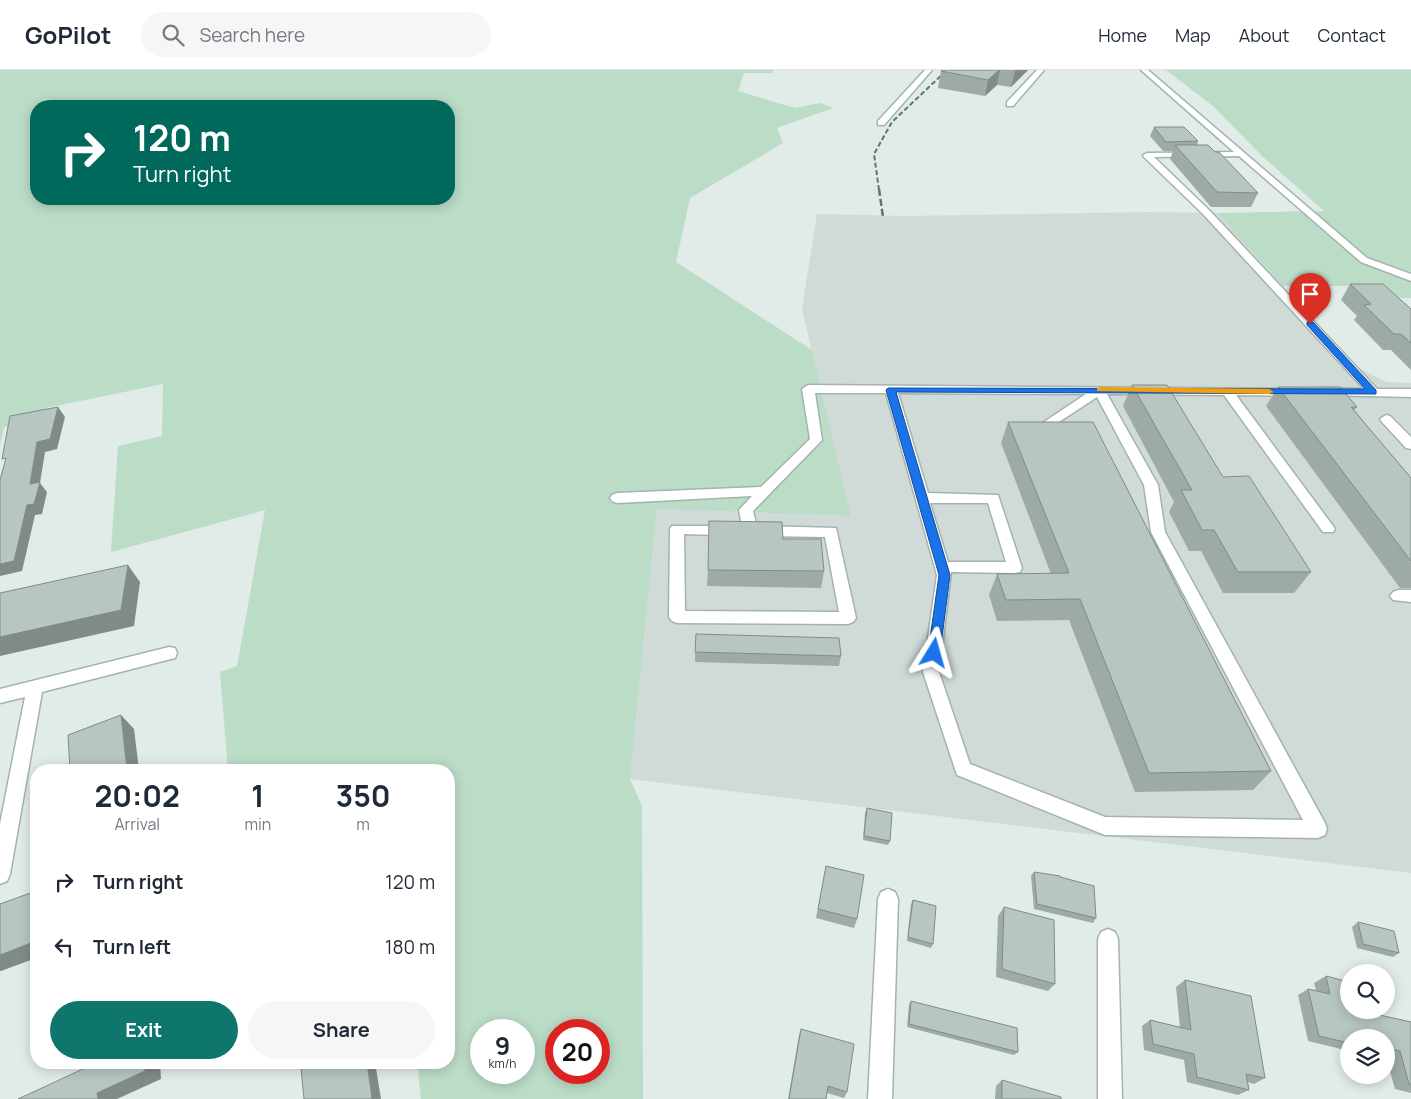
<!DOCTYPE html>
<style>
body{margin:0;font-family:Manrope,sans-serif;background:#f6f6f7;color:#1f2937;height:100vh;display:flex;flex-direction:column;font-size:19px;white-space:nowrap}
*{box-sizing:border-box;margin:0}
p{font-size:16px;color:#747a83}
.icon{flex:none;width:28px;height:28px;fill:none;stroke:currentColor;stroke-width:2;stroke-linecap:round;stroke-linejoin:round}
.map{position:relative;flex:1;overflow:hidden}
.drawer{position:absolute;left:30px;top:694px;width:425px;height:305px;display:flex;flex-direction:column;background:#fff;border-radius:20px;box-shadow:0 2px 12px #0003}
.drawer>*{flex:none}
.hud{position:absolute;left:30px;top:30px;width:425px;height:105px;border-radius:20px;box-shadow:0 2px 12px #0003;background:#00695c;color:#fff;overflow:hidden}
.fabs{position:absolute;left:1340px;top:894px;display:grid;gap:10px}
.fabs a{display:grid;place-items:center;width:55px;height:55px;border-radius:50%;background:#fff;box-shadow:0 2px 12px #0003;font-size:25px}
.speed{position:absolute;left:470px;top:949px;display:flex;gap:10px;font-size:25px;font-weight:700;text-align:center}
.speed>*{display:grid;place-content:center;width:65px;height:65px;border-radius:50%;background:#fff;box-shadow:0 2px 12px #0003;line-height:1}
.speed small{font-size:12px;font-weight:400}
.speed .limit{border:8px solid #d22;background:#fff;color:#111}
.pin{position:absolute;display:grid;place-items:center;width:42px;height:42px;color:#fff;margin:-51px -21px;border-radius:50% 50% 50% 0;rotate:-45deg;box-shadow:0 0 5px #0007}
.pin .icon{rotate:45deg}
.me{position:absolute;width:55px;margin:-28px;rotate:8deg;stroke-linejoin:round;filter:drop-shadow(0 0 4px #0008)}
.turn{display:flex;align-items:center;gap:18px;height:105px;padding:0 20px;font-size:22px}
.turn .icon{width:65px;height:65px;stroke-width:2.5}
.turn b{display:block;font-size:35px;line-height:42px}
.eta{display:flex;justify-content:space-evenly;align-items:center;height:85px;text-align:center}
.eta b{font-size:30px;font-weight:700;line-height:35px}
.action{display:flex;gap:10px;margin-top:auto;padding:10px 20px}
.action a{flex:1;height:58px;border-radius:30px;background:#0f766e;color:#fff;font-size:20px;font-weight:700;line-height:58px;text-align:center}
.action a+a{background:#f6f6f7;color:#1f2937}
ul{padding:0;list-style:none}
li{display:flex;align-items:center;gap:15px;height:65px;padding:0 20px}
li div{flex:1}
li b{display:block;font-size:19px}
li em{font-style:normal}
header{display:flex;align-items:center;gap:30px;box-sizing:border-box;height:70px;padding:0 25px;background:#fff;border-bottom:1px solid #e0e1e3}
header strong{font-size:24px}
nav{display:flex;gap:28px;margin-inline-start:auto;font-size:18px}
.search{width:350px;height:45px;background:#f6f6f7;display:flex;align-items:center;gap:12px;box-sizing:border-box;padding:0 18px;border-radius:28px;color:#747a83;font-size:19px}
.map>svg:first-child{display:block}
.built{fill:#d0dbd7}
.green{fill:#bbdcc7;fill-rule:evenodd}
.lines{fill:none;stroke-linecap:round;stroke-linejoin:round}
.minor-casing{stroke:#a4b3af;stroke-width:3}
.minor{fill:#fff;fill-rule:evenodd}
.rail-far1{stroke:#5d7772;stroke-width:2;stroke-dasharray:5 2.5;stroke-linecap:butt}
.rail{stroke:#5d7772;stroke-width:2.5;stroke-dasharray:7 3;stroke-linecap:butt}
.wall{fill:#9daaa6}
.shaded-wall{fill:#808b87}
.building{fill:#b7c6c1;stroke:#808b87}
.route{fill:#1a73e8;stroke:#114b97}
.slow{fill:#f59e0b}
</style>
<header>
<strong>GoPilot</strong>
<div class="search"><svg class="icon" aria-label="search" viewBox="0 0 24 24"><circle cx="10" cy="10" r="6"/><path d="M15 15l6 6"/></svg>Search here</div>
<nav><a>Home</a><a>Map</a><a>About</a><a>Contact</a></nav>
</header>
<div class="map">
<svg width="1411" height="1029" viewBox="0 0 1411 1029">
<rect width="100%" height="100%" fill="#e1ebe8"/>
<polygon class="built" points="1148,142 1217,143 1358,298 1387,312 1411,313 1411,803 630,709 657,439 851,446 802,239 817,144 907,146"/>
<g class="green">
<path d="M 0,0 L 773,0 L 773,3 L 744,3 L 738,21 L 795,38 L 820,33 L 833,38 L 777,58 L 783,73 L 690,128 L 676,192 L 812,280 L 851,446 L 657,439 L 630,709 L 642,736 L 643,1029 L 421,1029 L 417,993 L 449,992 L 449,700 L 228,700 L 220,602 L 237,596 L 265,440 L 111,482 L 118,376 L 162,366 L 163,314 L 46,338 L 44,348 L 4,357 L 0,375 ZM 36,36 L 449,36 L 449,129 L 36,129 ZM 481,960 L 524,960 L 524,1002 L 481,1002 ZM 556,960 L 599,960 L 599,1002 L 556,1002 Z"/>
<polygon points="1166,0 1411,0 1411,228 1393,228 1379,216 1283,216 1217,143 1324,141 1262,86 1213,36"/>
</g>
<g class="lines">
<defs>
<g id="minor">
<polygon points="925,0 932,0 884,55 878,55 878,51"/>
<polygon points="1037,0 1044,0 1013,36 1007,36 1007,32"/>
<polygon points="1141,0 1148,0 1367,188 1411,204 1411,211 1361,192 1239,86 1154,87 1209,140 1377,319 1411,319 1411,327 1321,325 1319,322 1325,318 1364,319 1203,144 1144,87 1143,85 1147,83 1234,82"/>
<path d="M 808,315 L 1299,319 L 1301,322 L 1295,326 L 1236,325 L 1333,456 L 1335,459 L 1333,462 L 1323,462 L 1224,325 L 1107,324 L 1158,415 L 1165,462 L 1325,753 L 1327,759 L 1325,765 L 1318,768 L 1105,765 L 957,705 L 923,602 L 937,505 L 886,323 L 815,323 L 822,370 L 753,441 L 757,458 L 762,456 L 836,458 L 856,548 L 853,552 L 848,554 L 677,553 L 672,551 L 669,547 L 670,459 L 672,456 L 742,456 L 739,440 L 752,426 L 617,433 L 612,431 L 610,428 L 612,425 L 617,423 L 761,417 L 810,369 L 802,319 ZM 898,323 L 1086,324 L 1035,358 L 1033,361 L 1035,364 L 1039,365 L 1097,327 L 1144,415 L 1151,462 L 1303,750 L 1105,747 L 970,694 L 939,602 L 951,502 L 1015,503 L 1020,502 L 1022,498 L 998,425 L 928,423 ZM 930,433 L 988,433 L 1006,492 L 948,492 ZM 756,463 L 762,466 L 825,467 L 839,542 L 685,541 L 684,464 L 750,466 Z"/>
<polygon points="1386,345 1390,346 1411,367 1411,379 1406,378 1382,352 1380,349"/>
<polygon points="1398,520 1411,520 1411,532 1393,530 1390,526 1393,522"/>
<polygon points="169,577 175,578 177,583 175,588 42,622 10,804 7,811 0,814 0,754 25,627 0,633 0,619"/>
<polygon points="888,819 895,822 898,829 892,1029 868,1029 878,829 881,822"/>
<polygon points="1108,859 1115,862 1118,869 1122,1029 1098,1029 1098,869 1101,862"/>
</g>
</defs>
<use href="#minor" class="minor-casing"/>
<use href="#minor" class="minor"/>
<polyline class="rail-far1" points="879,120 874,84 892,52 947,0"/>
<polyline class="rail" points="879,119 883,147"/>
</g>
<g class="wall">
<polygon points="943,0 1028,0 1011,17 997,15 985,26 938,18 941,1"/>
<polygon points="1154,57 1198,71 1197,75 1258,123 1251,137 1211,137 1170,89 1173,81 1163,81 1150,66"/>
<polygon points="1350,214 1411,239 1411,300 1391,280 1383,280 1354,250 1357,246 1341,230"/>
<polygon points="1132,315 1223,407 1311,502 1294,523 1223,523 1201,481 1189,481 1169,442 1174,432 1123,336"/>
<polygon points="1278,317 1357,337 1354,340 1411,408 1411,518 1400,518 1266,336"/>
<polygon points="1008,352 1271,701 1253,720 1135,722 1069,550 997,551 989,525 997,504 1051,504 1001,373"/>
<polygon points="783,469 824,501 821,518 707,516 708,500"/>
<polygon points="695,582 841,586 839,596 695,592"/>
<polygon points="867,738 890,771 888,775 863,770 865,743"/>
<polygon points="826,796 857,849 854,858 816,848"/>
<polygon points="1034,802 1060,807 1096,848 1093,853 1034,839 1031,806"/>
<polygon points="913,830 933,874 931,878 907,871 911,834"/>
<polygon points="1004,837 1055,914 1048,921 996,907 998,846"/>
<polygon points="1358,852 1399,883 1393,887 1357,878 1352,857"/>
<polygon points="1326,906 1375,944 1411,952 1411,1023 1395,1019 1386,987 1386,968 1349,968 1349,981 1308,971 1298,925 1308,919 1316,920 1314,913"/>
<polygon points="1185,910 1265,1008 1254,1014 1248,1012 1249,1020 1238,1025 1187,1012 1184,990 1144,980 1142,956 1150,950 1180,958 1176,917"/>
<polygon points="911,931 1018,982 1014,985 907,957 909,934"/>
<polygon points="801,959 847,1022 844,1028 827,1023 826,1029 788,1029 799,965"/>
<polygon points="1002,1010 1061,1029 995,1029 996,1016"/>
</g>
<g class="shaded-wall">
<polygon points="999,0 1000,0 997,15 985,26 988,10"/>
<polygon points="1016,0 1028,0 1011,17 1015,1"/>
<polygon points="58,337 65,347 57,379 45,382 40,413 47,422 42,444 35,445 22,501 0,506 0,494 30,414 37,372"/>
<polygon points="128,495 140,512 134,556 0,586 0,567"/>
<polygon points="121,645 134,659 139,700 127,700"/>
<polygon points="36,871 36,888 1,901 0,901 0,885"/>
<polygon points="145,992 160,992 161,1009 117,1029 98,1029 97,1023"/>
<polygon points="205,992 228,992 215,999"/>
<polygon points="367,992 375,992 381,1029 372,1029"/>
</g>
<g class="building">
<polygon points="943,0 999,0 988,10 941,1"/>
<polygon points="1154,57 1184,57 1198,71 1166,72"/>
<polygon points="1175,75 1208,75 1215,82 1219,82 1258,123 1217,122"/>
<polygon points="1350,214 1383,214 1411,239 1411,273 1401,264 1394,264 1364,235 1371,234"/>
<polygon points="1132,315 1167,315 1223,407 1249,406 1311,502 1238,502 1214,460 1202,460 1181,420 1192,420"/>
<polygon points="1278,317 1340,317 1357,337 1351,337 1411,408 1411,491"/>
<polygon points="58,337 50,369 37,372 30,414 40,412 34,434 27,435 14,491 0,494 0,410 6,388 2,389 10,346"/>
<polygon points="1008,352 1093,352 1271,701 1149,703 1080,529 1006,530 997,504 1069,503"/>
<polygon points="709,451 782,452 783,469 821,469 824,501 708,500"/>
<polygon points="128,495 121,540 0,567 0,523"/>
<polygon points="696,564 839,568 841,586 695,582"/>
<polygon points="121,645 127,700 70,700 68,665"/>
<polygon points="867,738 892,743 890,771 864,766"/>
<polygon points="826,796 864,805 857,849 818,839"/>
<polygon points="1034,802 1060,806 1060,807 1094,816 1096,848 1037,834"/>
<polygon points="36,821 36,871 0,885 0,834"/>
<polygon points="913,830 936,836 933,874 908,867"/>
<polygon points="1004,837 1054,850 1055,914 1002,899"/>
<polygon points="1358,852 1394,861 1399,883 1363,874"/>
<polygon points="1326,906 1349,912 1349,940 1374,940 1375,944 1411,952 1411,1014 1409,1014 1400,981 1386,978 1386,968 1349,968 1349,973 1319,966 1308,919 1330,924"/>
<polygon points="1185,910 1251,926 1265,1008 1246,1004 1249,1020 1197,1007 1194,984 1153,974 1150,950 1191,960"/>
<polygon points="911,931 1017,958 1018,982 909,954"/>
<polygon points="801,959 854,974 847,1022 828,1016 826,1029 789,1029"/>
<polygon points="98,992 145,992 145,1001 97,1023 98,1029 18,1029"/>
<polygon points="314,992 367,992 372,1029 304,1029 301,998"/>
<polygon points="1002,1010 1061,1027 1061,1029 1002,1029"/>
</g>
<polygon class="route" points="1307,252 1313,252 1376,320 1376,324 896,322 950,505 940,583 938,586 929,586 928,583 939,505 886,320 888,318 1365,319 1307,255"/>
<polygon class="slow" points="1100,317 1269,319 1274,322 1269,324 1097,321 1097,318"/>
</svg>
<div class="fabs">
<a><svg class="icon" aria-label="search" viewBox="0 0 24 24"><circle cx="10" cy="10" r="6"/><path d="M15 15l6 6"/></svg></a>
<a><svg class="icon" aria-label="layers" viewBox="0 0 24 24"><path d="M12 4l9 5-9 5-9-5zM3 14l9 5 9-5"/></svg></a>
</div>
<div class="speed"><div>9<small>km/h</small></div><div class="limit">20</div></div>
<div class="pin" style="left:1310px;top:254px;background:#d93025"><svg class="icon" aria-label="arrive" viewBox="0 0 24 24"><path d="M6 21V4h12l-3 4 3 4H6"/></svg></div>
<svg class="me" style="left:934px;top:583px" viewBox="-20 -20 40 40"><path d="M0-17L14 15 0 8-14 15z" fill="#1a73e8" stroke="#fff" stroke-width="4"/></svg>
<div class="hud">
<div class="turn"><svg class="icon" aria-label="right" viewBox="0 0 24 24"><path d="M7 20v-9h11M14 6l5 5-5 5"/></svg><div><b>120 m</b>Turn right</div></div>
</div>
<section class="drawer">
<div class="eta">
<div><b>20:02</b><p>Arrival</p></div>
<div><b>1</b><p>min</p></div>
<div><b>350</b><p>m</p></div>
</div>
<ul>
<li><svg class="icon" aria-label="right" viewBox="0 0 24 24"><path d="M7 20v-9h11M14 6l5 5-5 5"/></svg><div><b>Turn right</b></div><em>120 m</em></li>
<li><svg class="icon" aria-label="left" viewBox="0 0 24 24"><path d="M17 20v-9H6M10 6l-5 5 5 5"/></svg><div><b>Turn left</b></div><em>180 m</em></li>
</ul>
<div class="action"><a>Exit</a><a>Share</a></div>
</section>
</div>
